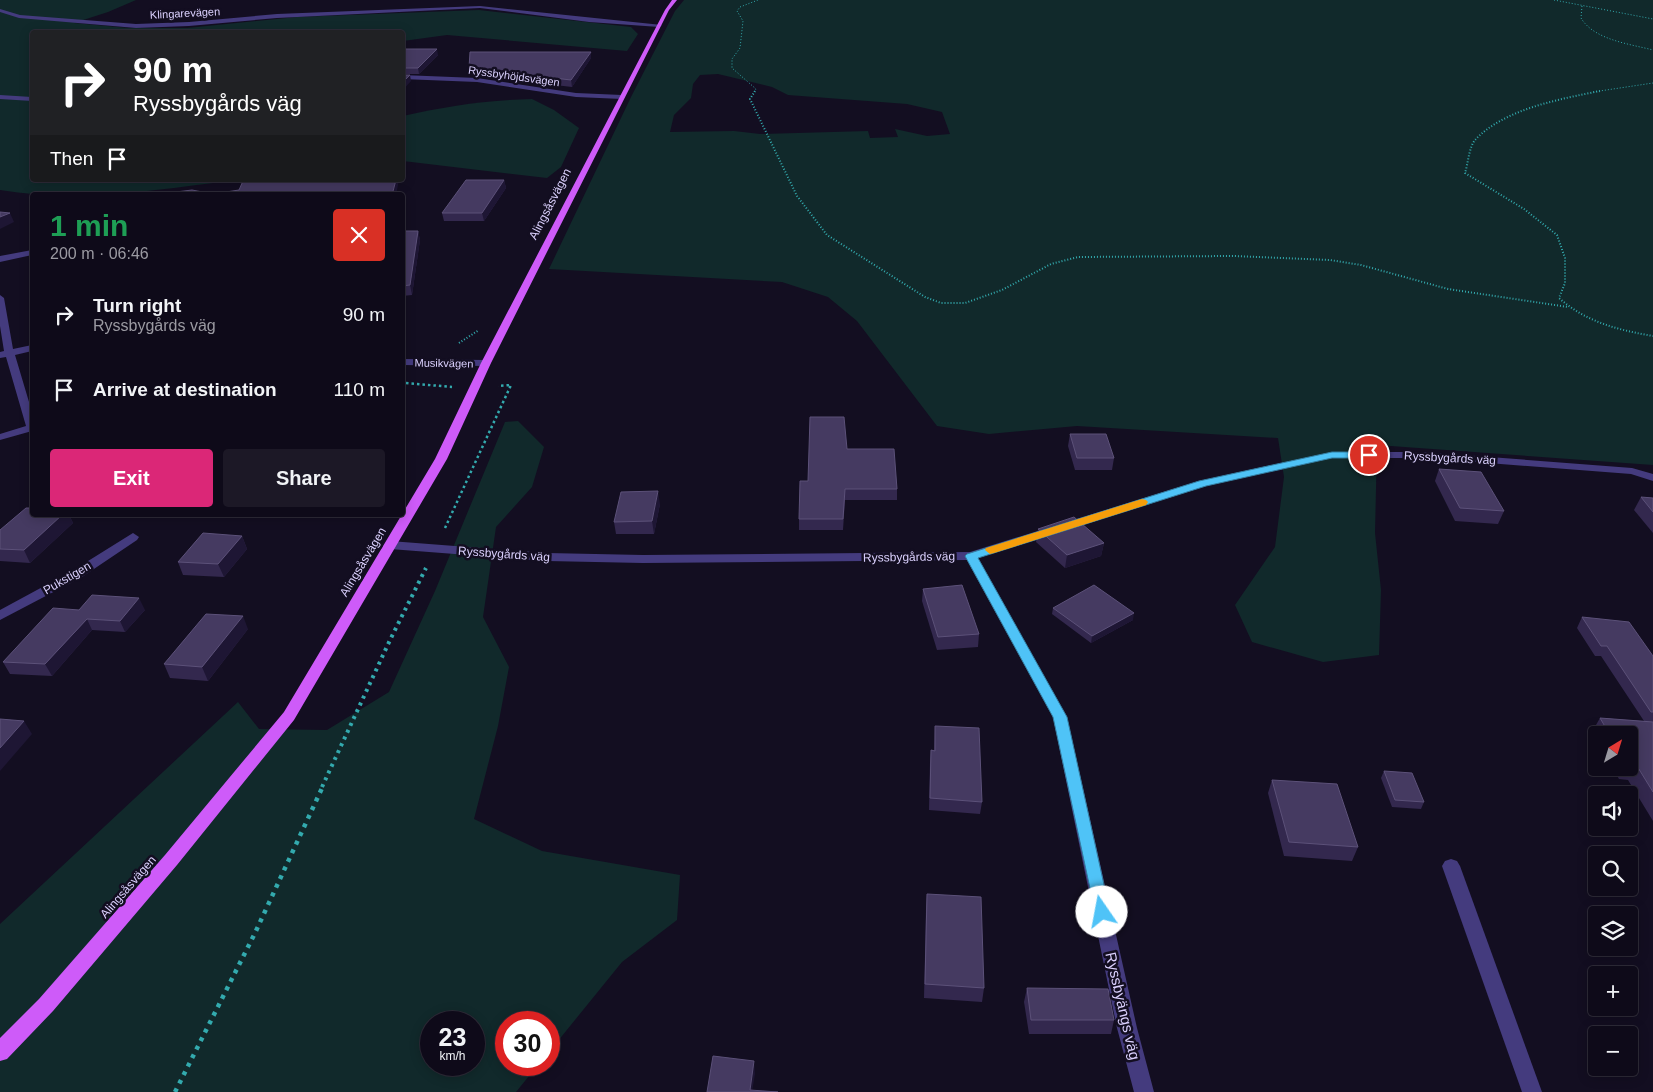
<!DOCTYPE html>
<meta charset="utf-8">
<style>
body{margin:0;font-family:Arial,sans-serif;background:#1c1826;color:#f1f3f6;height:100vh;display:flex;flex-direction:column;font-size:19px;white-space:nowrap}
*{box-sizing:border-box;margin:0}
p{font-size:16px;color:#9b9aa2}
.icon{flex:none;width:28px;height:28px;fill:none;stroke:currentColor;stroke-width:2;stroke-linecap:round;stroke-linejoin:round}
.map{position:relative;flex:1;overflow:hidden}
.details{position:absolute;left:30px;top:192px;width:375px;height:325px;display:flex;flex-direction:column;background:#0e0a19;border-radius:5px;box-shadow:0 2px 12px #0003,0 0 0 1px #2e2b38}
.details>*{flex:none}
.banner{position:absolute;left:30px;top:30px;width:375px;height:152px;border-radius:5px;box-shadow:0 2px 12px #0003,0 0 0 1px #2e2b38;background:#202124;color:#fff;overflow:hidden}
.needle{width:32px;rotate:38deg}
.tools{position:absolute;left:1588px;top:726px;display:grid;gap:10px}
.tools a{display:grid;place-items:center;width:50px;height:50px;border-radius:5px;background:#0e0a19;box-shadow:0 2px 12px #0003,0 0 0 1px #2e2b38;font-size:25px}
.speed{position:absolute;left:420px;top:1011px;display:flex;gap:10px;font-size:25px;font-weight:700;text-align:center}
.speed>*{display:grid;place-content:center;width:65px;height:65px;border-radius:50%;background:#0e0a19;box-shadow:0 2px 12px #0003,0 0 0 1px #2e2b38;line-height:1}
.speed small{font-size:12px;font-weight:400}
.speed .limit{border:8px solid #d22;background:#fff;color:#111}
.pin{position:absolute;display:grid;place-items:center;width:42px;height:42px;color:#fff;margin:-21px;border:2px solid #fff;border-radius:50%;box-shadow:0 1px 5px #0007}
.me{position:absolute;width:55px;margin:-28px;rotate:348deg;stroke-linejoin:round;filter:drop-shadow(0 0 4px #0008)}
.turn{display:flex;align-items:center;gap:18px;height:105px;padding:0 20px;font-size:22px}
.turn .icon{width:65px;height:65px;stroke-width:2.5}
.turn b{display:block;font-size:35px;line-height:42px}
.then{display:flex;align-items:center;height:48px;padding:0 20px;background:#0003;gap:10px;font-size:19px}
.round{display:grid;place-items:center;flex:none;width:52px;height:52px;border-radius:5px;background:#1c1826}
.summary{display:flex;align-items:center;justify-content:space-between;height:85px;padding:0 20px}
h1{font-size:30px;font-weight:700;line-height:38px;color:#1e9e55}
.primary-button{display:flex;gap:10px;margin-top:auto;padding:10px 20px}
.primary-button a{flex:1;height:58px;border-radius:5px;background:#db2777;color:#fff;font-size:20px;font-weight:700;line-height:58px;text-align:center}
.primary-button a+a{background:#1c1826;color:#f1f3f6}
ul{padding:0;list-style:none}
li{display:flex;align-items:center;gap:15px;height:75px;padding:0 20px}
li div{flex:1}
li b{display:block;font-size:19px}
li em{font-style:normal}
.map>svg:first-child{display:block}
.green{fill:#11292b;fill-rule:evenodd}
.lines{fill:none;stroke-linecap:round;stroke-linejoin:round}
.path-far4{stroke:#33aaae;stroke-width:1;stroke-dasharray:1 2;stroke-linecap:butt}
.path-far3{stroke:#33aaae;stroke-width:2;stroke-dasharray:1 2;stroke-linecap:butt}
.path-far2{stroke:#33aaae;stroke-width:2.5;stroke-dasharray:2.5 3;stroke-linecap:butt}
.path-far1{stroke:#33aaae;stroke-width:4;stroke-dasharray:3 4.5;stroke-linecap:butt}
.path{stroke:#33aaae;stroke-width:4.5;stroke-dasharray:4 5.5;stroke-linecap:butt}
.minor{fill:#443b7e;fill-rule:evenodd}
.major{fill:#ce5bf9;fill-rule:evenodd}
.wall{fill:#33284e}
.shaded-wall{fill:#1e1634}
.building{fill:#453a61;stroke:#5c5179}
.route{fill:#4fc3f7;stroke:#337fa1}
.slow{fill:#f59e0b}
.labels{text-anchor:middle;dominant-baseline:central;stroke-width:5;stroke-linejoin:round;paint-order:stroke}
.far-street-label{font-size:11px;fill:#dad0fd;stroke:#130e21}
.street-label{font-size:12px;fill:#dad0fd;stroke:#130e21}
.near-street-label{font-size:15px;fill:#dad0fd;stroke:#130e21}
</style>
<div class="map">
<svg width="1653" height="1092" viewBox="0 0 1653 1092">
<rect width="100%" height="100%" fill="#130e21"/>
<g class="green">
<path d="M 0,0 L 136,0 L 108,12 L 74,23 L 128,28 L 187,28 L 297,17 L 479,10 L 631,27 L 638,34 L 627,51 L 447,35 L 403,41 L 402,32 L 32,32 L 32,180 L 236,180 C 157,190 79,203 0,190 Z"/>
<path d="M 684,0 L 1653,0 L 1653,465 L 1377,445 L 1375,533 L 1381,590 L 1379,655 L 1323,662 L 1252,642 L 1235,605 L 1275,547 L 1284,477 L 1278,438 L 1077,426 L 989,434 L 937,426 L 857,321 L 828,297 L 782,282 L 549,269 L 631,97 L 675,11 ZM 718,74 L 772,87 L 788,95 L 907,104 L 942,112 L 950,134 L 927,136 L 895,129 L 898,137 L 870,138 L 868,131 L 760,134 L 734,131 L 670,132 L 674,115 L 691,98 L 693,84 L 700,75 Z"/>
<path d="M 532,99 L 554,110 L 579,128 L 561,167 L 547,178 L 403,161 L 403,116 C 447,106 486,100 532,99 Z"/>
<path d="M 518,421 L 544,447 L 532,487 L 496,527 L 483,617 L 509,667 L 498,726 L 474,819 L 542,851 L 680,875 L 677,920 L 622,962 L 549,1052 L 549,1022 L 506,1022 L 506,1065 L 538,1065 L 516,1092 L 0,1092 L 0,924 L 238,702 L 259,729 L 327,730 L 389,692 L 435,591 L 505,422 ZM 431,1022 L 474,1022 L 474,1065 L 431,1065 Z"/>
</g>
<g class="lines">
<g class="path-far4">
<polyline points="1554,0 1653,19"/>
<path d="M 1582,6 L 1581,18 C 1594,40 1630,44 1653,50"/>
<polyline points="754,92 756,89 732,68 732,59 740,48 743,21 737,11 740,7 758,0"/>
<polyline points="1593,92 1653,83"/>
</g>
<g class="path-far3">
<polyline points="755,91 750,99 797,196 827,235 925,297 941,303 965,303 1002,290 1051,264 1078,257 1233,256 1330,260 1361,265 1448,289 1568,307"/>
<path d="M 1600,91 C 1560,99 1504,109 1475,140 C 1469,147 1468,164 1465,173 L 1524,209 L 1557,235 L 1565,258 L 1565,283 L 1559,298 C 1586,322 1618,330 1653,336"/>
<polyline points="459,343 479,330"/>
</g>
<g class="path-far2">
<polyline points="406,383 452,387"/>
<polyline points="445,528 511,385 498,386"/>
</g>
<polyline class="path-far1" points="322,787 390,640 426,568"/>
<polyline class="path" points="175,1092 255,933 323,786"/>
<g class="minor">
<polygon points="480,6 662,25 659,27 589,22 480,8 277,18 189,26 136,28 19,18 0,12 0,9 20,15 136,24 189,22 277,14"/>
<polygon points="402,75 477,78 576,93 622,95 625,97 622,99 576,97 477,82 402,79"/>
<polygon points="0,95 32,97 32,101 0,99"/>
<rect x="402" y="198" width="4" height="4"/>
<polygon points="32,250 32,255 0,262 0,256"/>
<polygon points="0,295 4,298 13,349 32,345 32,351 15,355 32,412 32,431 0,440 0,434 26,426 6,357 0,358 0,352 4,351 0,326"/>
<polygon points="402,359 486,360 491,363 486,366 402,365"/>
<polygon points="1332,452 1424,452 1632,468 1653,474 1653,481 1631,474 1424,458 1332,458 1206,486 978,558 1067,717 1137,1028 1154,1092 1134,1092 1117,1028 1053,717 967,560 643,563 547,561 390,549 384,545 390,541 547,553 643,555 970,552 1199,481"/>
<polygon points="133,533 139,537 137,540 82,577 0,620 0,610 72,571"/>
<polygon points="1451,859 1457,861 1460,866 1542,1092 1522,1092 1442,866 1445,861"/>
</g>
<polygon class="major" points="672,0 677,0 669,10 491,363 447,459 294,720 177,865 53,1011 7,1059 0,1061 0,1038 39,999 165,855 284,712 435,459 481,363 665,10"/>
</g>
<g class="wall">
<polygon points="402,50 438,55 419,74 402,74"/>
<polygon points="591,58 572,87 470,75 469,68"/>
<polygon points="504,180 506,188 484,221 444,221 442,213"/>
<polygon points="402,231 418,231 420,240 412,295 402,296"/>
<polygon points="1070,434 1114,458 1112,470 1075,470 1068,446"/>
<polygon points="847,449 897,489 897,500 845,500 843,530 799,530 799,519 808,481"/>
<polygon points="1439,469 1504,511 1498,524 1455,521 1435,481"/>
<polygon points="1641,497 1653,498 1653,533 1634,510"/>
<polygon points="660,504 654,534 616,534 614,522"/>
<polygon points="32,515 69,515 73,523 30,563 0,561 0,530"/>
<polygon points="1038,529 1104,543 1101,556 1065,568 1036,542"/>
<polygon points="242,536 247,549 224,577 183,575 178,562"/>
<polygon points="923,589 979,634 978,647 937,650 922,601"/>
<polygon points="1053,608 1133,620 1091,643 1052,614"/>
<polygon points="79,610 145,610 125,632 92,630 52,676 10,674 3,662"/>
<polygon points="1582,617 1653,656 1653,821 1628,780 1619,779 1613,768 1629,768 1629,735 1596,735 1596,739 1592,732 1600,718 1644,721 1601,656 1595,656 1577,628"/>
<polygon points="248,629 208,681 170,678 164,664"/>
<polygon points="935,726 982,802 980,814 929,810 930,762 931,750 934,751"/>
<polygon points="1384,771 1424,802 1421,809 1392,807 1381,778"/>
<polygon points="1272,780 1358,847 1352,861 1284,856 1268,793"/>
<polygon points="927,894 984,988 982,1002 924,998 926,908"/>
<polygon points="1027,988 1114,1020 1111,1034 1029,1034 1024,1002"/>
</g>
<g class="shaded-wall">
<polygon points="437,49 438,55 419,74 418,68"/>
<polygon points="591,52 591,58 572,87 571,80"/>
<polygon points="410,75 411,81 403,90 402,83"/>
<polygon points="396,180 399,180 396,195 392,195"/>
<polygon points="504,180 506,188 484,221 482,213"/>
<polygon points="10,213 14,222 0,229 0,217"/>
<polygon points="418,231 420,240 412,295 410,285"/>
<polygon points="658,491 660,504 654,534 652,521"/>
<polygon points="62,515 69,515 73,523 30,563 24,550"/>
<polygon points="242,536 247,549 224,577 218,564"/>
<polygon points="1104,543 1101,556 1065,568 1067,555"/>
<polygon points="139,598 145,610 125,632 120,621"/>
<polygon points="1134,613 1133,620 1091,643 1092,636"/>
<polygon points="243,616 248,629 208,681 202,667"/>
<polygon points="87,619 92,630 52,676 45,664"/>
<polygon points="24,721 32,734 0,771 0,748"/>
<polygon points="754,1061 755,1074 752,1092 750,1090"/>
</g>
<g class="building">
<polygon points="405,49 437,49 418,68 402,68 402,50"/>
<polygon points="470,52 591,52 571,80 469,68"/>
<polygon points="402,75 410,75 402,83"/>
<polygon points="251,180 396,180 392,195 168,195 168,193 192,190 213,194 239,190 243,181"/>
<polygon points="466,180 504,180 482,213 442,213"/>
<polygon points="0,212 10,213 0,217"/>
<polygon points="402,231 418,231 410,285 402,286"/>
<polygon points="810,417 844,417 847,449 894,449 897,489 845,489 843,519 799,519 800,481 808,481"/>
<polygon points="1070,434 1106,434 1114,458 1077,458"/>
<polygon points="1439,469 1481,472 1504,511 1460,508"/>
<polygon points="658,491 652,521 614,522 621,492"/>
<polygon points="1641,497 1653,498 1653,512"/>
<polygon points="26,508 32,508 32,515 62,515 24,550 0,549 0,530"/>
<polygon points="1074,517 1104,543 1067,555 1038,529"/>
<polygon points="203,533 242,536 218,564 178,562"/>
<polygon points="962,585 979,634 938,637 923,589"/>
<polygon points="1094,585 1134,613 1092,636 1053,608"/>
<polygon points="92,595 139,598 120,621 87,619 45,664 3,662 53,608 79,610"/>
<polygon points="206,614 243,616 202,667 164,664"/>
<polygon points="1582,617 1629,622 1653,656 1653,712 1651,712 1607,646 1601,646"/>
<polygon points="1600,718 1653,722 1653,792 1637,766 1629,765 1629,735 1610,735"/>
<polygon points="0,719 24,721 0,748"/>
<polygon points="935,726 979,728 982,802 930,798 931,750 935,751"/>
<polygon points="1384,771 1412,773 1424,802 1395,800"/>
<polygon points="1272,780 1337,784 1358,847 1289,842"/>
<polygon points="927,894 981,897 984,988 925,984"/>
<polygon points="1027,988 1108,989 1114,1020 1031,1020"/>
<polygon points="713,1056 754,1061 750,1090 778,1092 707,1092"/>
</g>
<polygon class="route" points="1332,452 1369,452 1374,455 1369,458 1332,458 1206,486 978,558 1067,717 1110,912 1107,916 1102,918 1096,916 1053,717 965,556 967,554 1199,481"/>
<polygon class="slow" points="1142,499 1146,500 1148,502 1146,505 994,553 990,554 985,550 986,548"/>
<g class="labels">
<g class="far-street-label">
<text transform="translate(185 13) rotate(-3)">Klingarevägen</text>
<text transform="translate(514 76) rotate(8)">Ryssbyhöjdsvägen</text>
<text transform="translate(444 363) rotate(1)">Musikvägen</text>
</g>
<g class="street-label">
<text transform="translate(550 204) rotate(-63)">Alingsåsvägen</text>
<text transform="translate(1450 458) rotate(3)">Ryssbygårds väg</text>
<text transform="translate(504 554) rotate(4)">Ryssbygårds väg</text>
<text transform="translate(909 557) rotate(-1)">Ryssbygårds väg</text>
<text transform="translate(363 562) rotate(-59)">Alingsåsvägen</text>
<text transform="translate(67 578) rotate(-30)">Pukstigen</text>
<text transform="translate(128 887) rotate(-49)">Alingsåsvägen</text>
</g>
<g class="near-street-label">
<text transform="translate(1123 1006) rotate(77)">Ryssbyängs väg</text>
</g>
</g>
</svg>
<div class="tools">
<a><svg class="needle" viewBox="-14 -14 28 28"><path d="M0-13l5 13h-10z" fill="#e53935"/><path d="M0 13l5-13h-10z" fill="#9b9aa2"/></svg></a>
<a><svg class="icon" aria-label="sound" viewBox="0 0 24 24"><path d="M4 9h4l5-4v14l-5-4H4zM17 9q2 3 0 6"/></svg></a>
<a><svg class="icon" aria-label="search" viewBox="0 0 24 24"><circle cx="10" cy="10" r="6"/><path d="M15 15l6 6"/></svg></a>
<a><svg class="icon" aria-label="layers" viewBox="0 0 24 24"><path d="M12 4l9 5-9 5-9-5zM3 14l9 5 9-5"/></svg></a>
<a>+</a>
<a>−</a>
</div>
<div class="speed"><div>23<small>km/h</small></div><div class="limit">30</div></div>
<div class="pin" style="left:1369px;top:455px;background:#d93025"><svg class="icon" aria-label="arrive" viewBox="0 0 24 24"><path d="M6 21V4h12l-3 4 3 4H6"/></svg></div>
<svg class="me" style="left:1102px;top:912px" viewBox="-20 -20 40 40"><circle r="19" fill="#fff"/><path d="M0-13L10 11 0 6-10 11z" fill="#4fc3f7"/></svg>
<div class="banner">
<div class="turn"><svg class="icon" aria-label="right" viewBox="0 0 24 24"><path d="M7 20v-9h11M14 6l5 5-5 5"/></svg><div><b>90 m</b>Ryssbygårds väg</div></div>
<div class="then">Then<svg class="icon" aria-label="arrive" viewBox="0 0 24 24"><path d="M6 21V4h12l-3 4 3 4H6"/></svg></div>
</div>
<section class="details">
<div class="summary"><div><h1>1 min</h1><p>200 m · 06:46</p></div><a class="round" style="background:#d93025;color:#fff"><svg class="icon" aria-label="close" viewBox="0 0 24 24"><path d="M6 6l12 12M18 6L6 18"/></svg></a></div>
<ul>
<li><svg class="icon" aria-label="right" viewBox="0 0 24 24"><path d="M7 20v-9h11M14 6l5 5-5 5"/></svg><div><b>Turn right</b><p>Ryssbygårds väg</p></div><em>90 m</em></li>
<li><svg class="icon" aria-label="arrive" viewBox="0 0 24 24"><path d="M6 21V4h12l-3 4 3 4H6"/></svg><div><b>Arrive at destination</b></div><em>110 m</em></li>
</ul>
<div class="primary-button"><a>Exit</a><a>Share</a></div>
</section>
</div>
